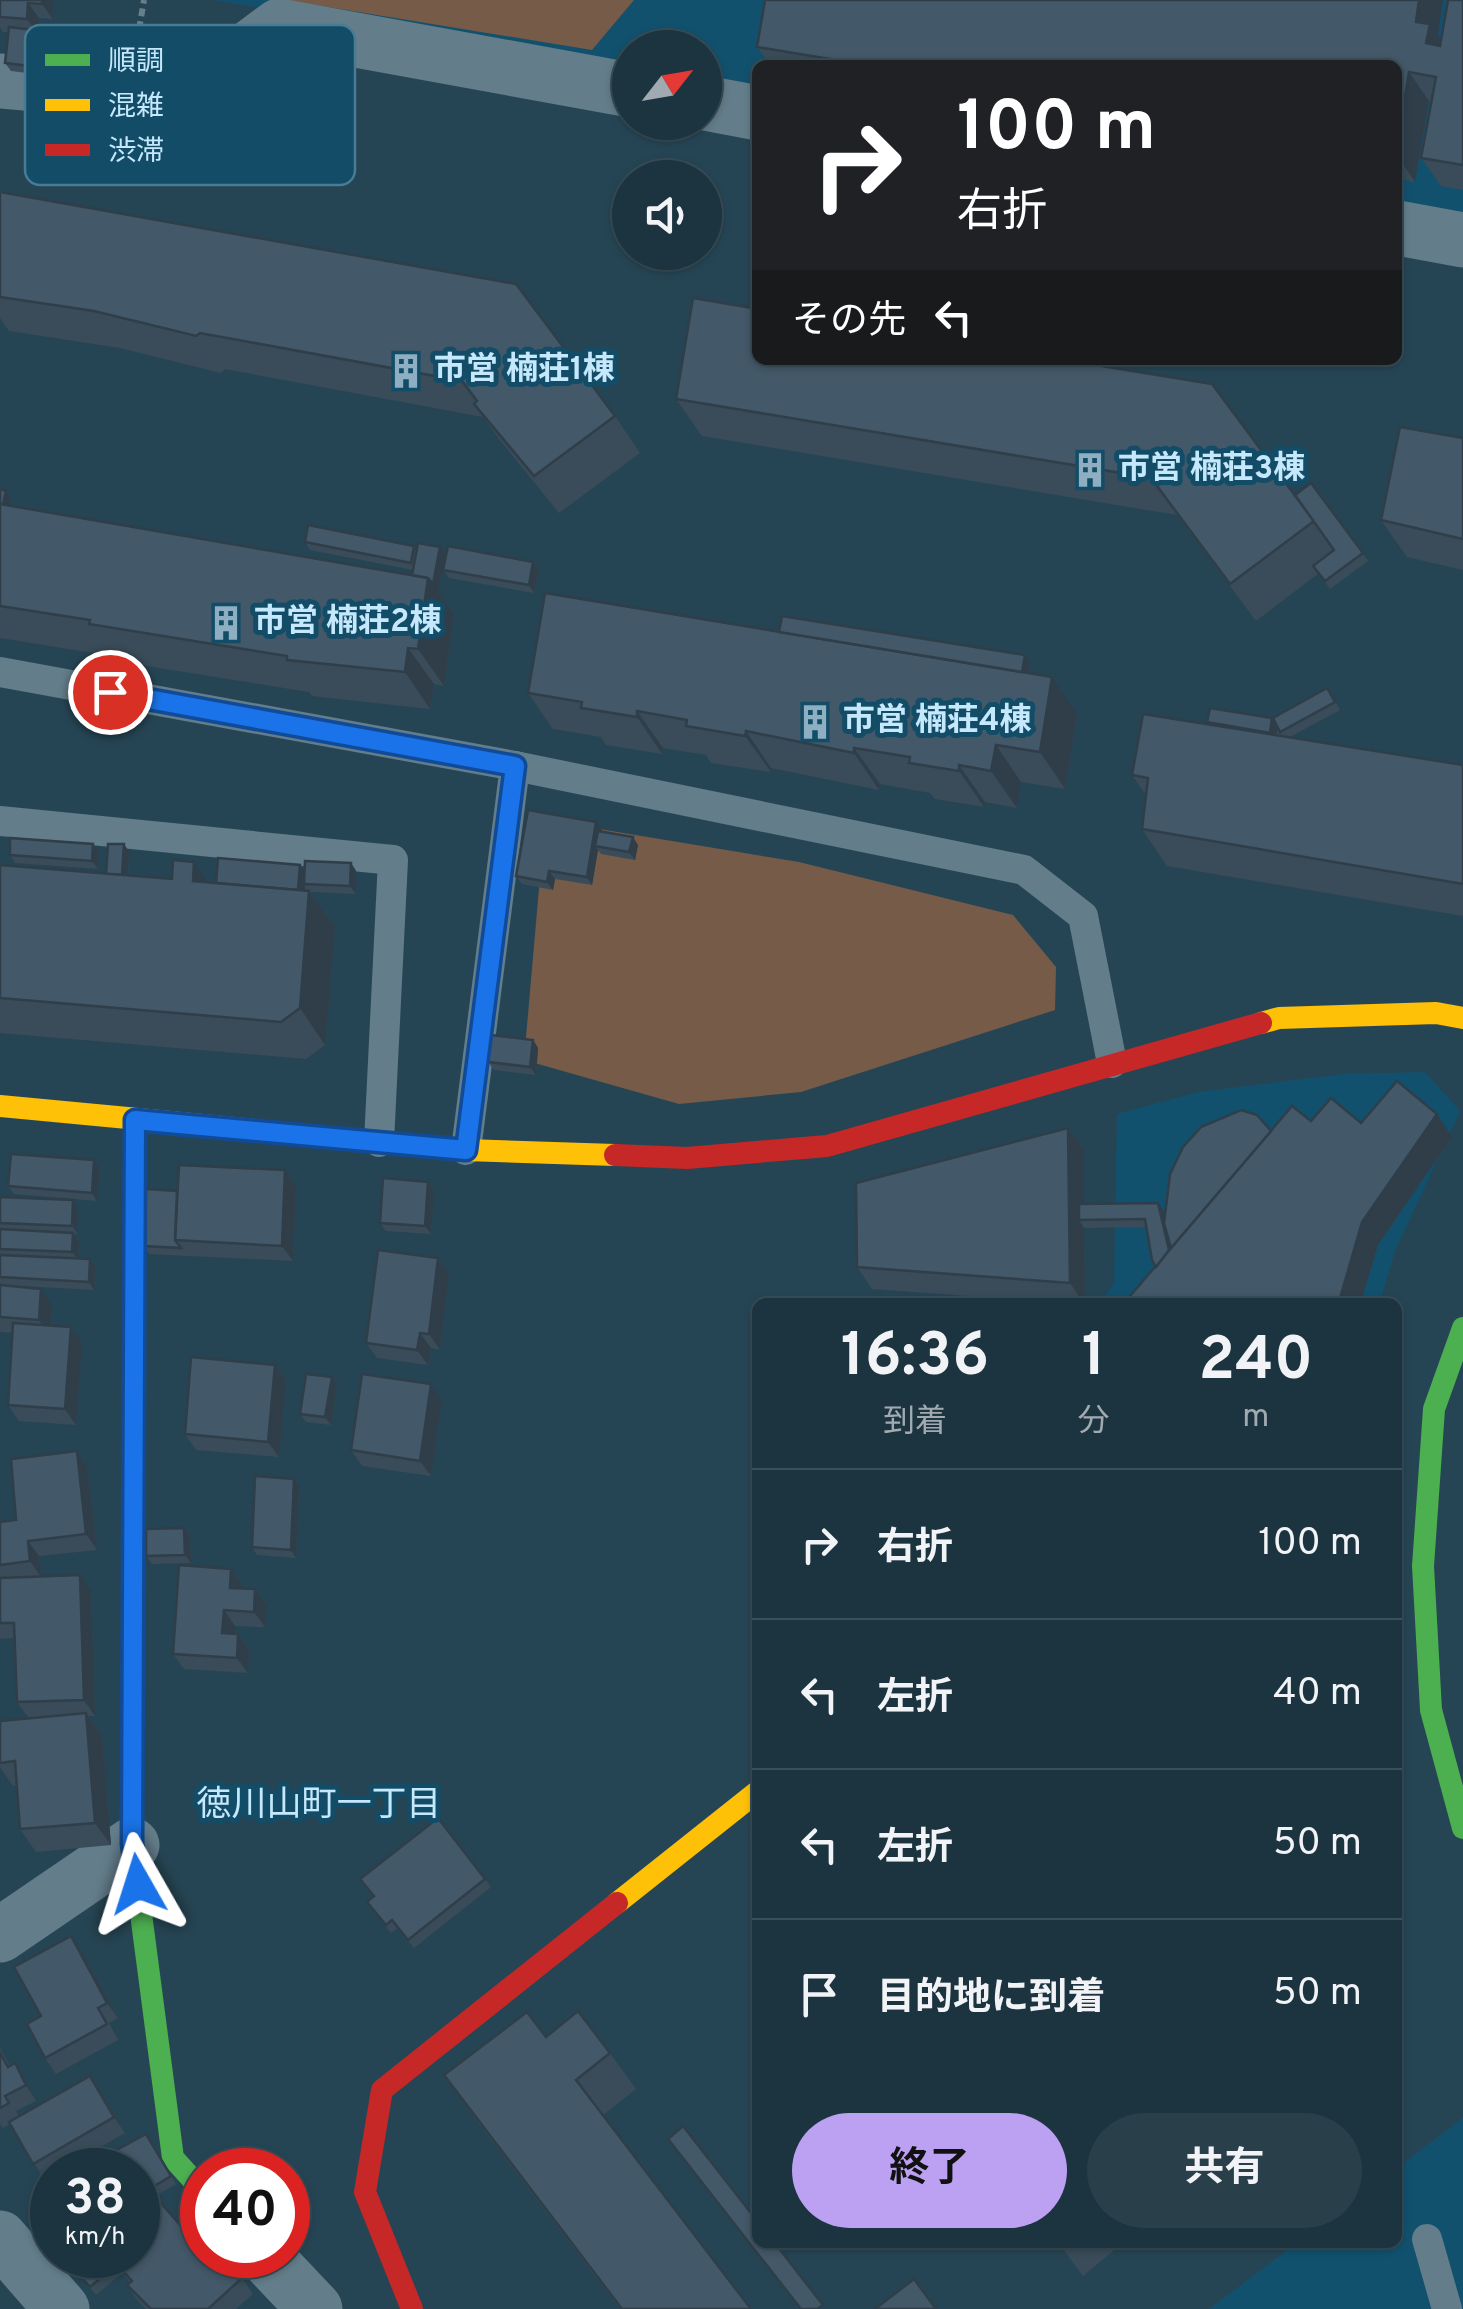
<!DOCTYPE html>
<html lang="ja">
<meta charset="utf-8">
<style>
body{margin:0;font-family:Overpass,"Noto Sans JP",sans-serif;background:#293f4a;color:#f1f3f6;height:100vh;display:flex;flex-direction:column;font-size:38px;white-space:nowrap}
*{box-sizing:border-box;margin:0}
p{font-size:32px;color:#a0aab0}
.icon{flex:none;width:55px;height:55px;fill:none;stroke:currentColor;stroke-width:2;stroke-linecap:round;stroke-linejoin:round}
.map{position:relative;flex:1;overflow:hidden}
.details{position:absolute;left:752px;top:1298px;width:650px;height:950px;display:flex;flex-direction:column;background:#1c343f;border-radius:15px;box-shadow:0 2px 8px #0004,0 0 0 2px #3a4f59}
.details>*{flex:none}
.banner{position:absolute;left:752px;top:60px;width:650px;height:305px;border-radius:15px;box-shadow:0 2px 8px #0004,0 0 0 2px #3a4f59;background:#202124;color:#fff;overflow:hidden}
.needle{width:65px;rotate:59deg}
.buttons{position:absolute;left:612px;top:30px;display:grid;gap:20px}
.buttons a{display:grid;place-items:center;width:110px;height:110px;border-radius:50%;background:#1c343f;box-shadow:0 2px 8px #0004,0 0 0 2px #3a4f59;font-size:50px}
.speed{position:absolute;left:30px;top:2148px;display:flex;gap:20px;font-size:50px;font-weight:700;text-align:center}
.speed>*{display:grid;place-content:center;width:130px;height:130px;border-radius:50%;background:#1c343f;box-shadow:0 2px 8px #0004,0 0 0 2px #3a4f59;line-height:1}
.speed small{font-size:25px;font-weight:400}
.speed .limit{border:15px solid #d22;background:#fff;color:#111}
.pin{position:absolute;display:grid;place-items:center;width:85px;height:85px;color:#fff;margin:-42px;border:5px solid #fff;border-radius:50%;box-shadow:0 2px 10px #0007}
.me{position:absolute;width:110px;margin:-55px;rotate:354deg;stroke-linejoin:round;filter:drop-shadow(0 0 8px #0008)}
.turn{display:flex;align-items:center;gap:35px;height:210px;padding:0 40px;font-size:45px}
.turn .icon{width:130px;height:130px;stroke-width:2.5}
.turn b{display:block;font-size:70px;line-height:85px}
.then{display:flex;align-items:center;height:95px;padding:0 40px;background:#0003;gap:20px;font-size:38px}
.eta{display:flex;justify-content:space-evenly;align-items:center;height:170px;text-align:center}
.eta b{font-size:60px;font-weight:700;line-height:70px}
.button{display:flex;gap:20px;margin-top:auto;padding:20px 40px}
.button a{flex:1;height:115px;border-radius:60px;background:#bca0f2;color:#111;font-size:40px;font-weight:700;line-height:115px;text-align:center}
.button a+a{background:#293f4a;color:#f1f3f6}
ul{padding:0;list-style:none}
li{display:flex;align-items:center;gap:30px;height:150px;padding:0 40px;border-top:2px solid #3a4f59}
li div{flex:1}
li b{display:block;font-size:38px}
li em{font-style:normal}
.map>svg:first-child{display:block}
.built{fill:#12516d}
.green{fill:#765b48}
.lines{fill:none;stroke-linecap:round;stroke-linejoin:round}
.path{stroke:#677f8a;stroke-width:6;stroke-dasharray:8 5;stroke-linecap:butt}
.lane{stroke:#637d8a;stroke-width:30}
.street{stroke:#637d8a;stroke-width:55}
.fast{stroke:#4caf50;stroke-width:22}
.slow{stroke:#ffc107;stroke-width:22}
.jam{stroke:#c62828;stroke-width:22}
.wall{fill:#3a4c59}
.shaded-wall{fill:#2f3e49}
.building{fill:#435868;stroke:#2f3e49;stroke-width:2.5}
.route-casing{stroke:#114b97;stroke-width:25}
.route{stroke:#1a73e8;stroke-width:18}
.labels{text-anchor:middle;dominant-baseline:central;stroke-width:10;stroke-linejoin:round;paint-order:stroke}
.poi-label{font-size:32px;font-weight:bold;fill:#c5e8fc;stroke:#134c67;text-anchor:start}
.neighbourhood-label{font-size:35px;fill:#c5e8fc;stroke:#134c67}
.key{fill:#134c67;stroke:#487b94;stroke-width:2.5}
.key-label{font-size:28px;fill:#c5e8fc}
</style>
<div class="map">
<svg width="1463" height="2309" viewBox="0 0 1463 2309">
<rect width="100%" height="100%" fill="#264554"/>
<g class="built">
<polygon points="215,0 1463,0 1463,214 1398,202 1398,65 758,65 757,93 705,84 705,48 630,48 630,71"/>
<polygon points="1425,1072 1460,1111 1395,1251 1380,1302 1100,1302 1114,1283 1117,1114 1198,1092 1344,1074"/>
<polygon points="1463,2118 1463,2309 1209,2309 1297,2243 1398,2242 1398,2167"/>
</g>
<g class="green">
<polygon points="285,0 634,0 592,50"/>
<polygon points="545,820 799,862 1013,915 1056,967 1055,1010 801,1092 679,1104 524,1060"/>
</g>
<g class="lines">
<polyline class="path" points="137,42 144,0"/>
<g class="lane">
<polyline points="0,672 515,766 1024,870 1083,916 1112,1063"/>
<polyline points="0,821 393,860 379,1142"/>
<polyline points="466,1150 515,766"/>
<polyline points="1427,2239 1447,2309"/>
</g>
<g class="street">
<polyline points="0,81 184,97 279,26 630,90"/>
<polyline points="705,103 758,113"/>
<polyline points="1398,228 1463,240"/>
<polyline points="0,1935 132,1845"/>
<polyline points="0,2238 62,2309"/>
<polyline points="264,2255 315,2309"/>
</g>
<g class="fast">
<polyline points="1463,1328 1434,1409 1423,1566 1431,1710 1463,1828"/>
<polyline points="133,1616 132,1845 173,2158 202,2190"/>
</g>
<g class="slow">
<polyline points="1261,1023 1279,1018 1436,1013 1463,1018"/>
<polyline points="0,1106 466,1150 615,1155"/>
<polyline points="133,1616 135,1120"/>
<polyline points="617,1903 758,1791"/>
</g>
<g class="jam">
<polyline points="615,1155 687,1158 827,1146 1261,1023"/>
<polyline points="412,2309 365,2192 382,2090 617,1903"/>
</g>
</g>
<g class="wall">
<polygon points="0,0 54,0 53,19 39,18 38,31 56,40 52,76 11,71 5,63 8,32 3,32 0,27"/>
<polygon points="1463,0 1463,190 1441,186 1421,158 1431,101 1429,101 1415,182 1398,179 1398,65 770,65 757,47 1438,35 1441,40"/>
<polygon points="0,192 615,416 640,453 559,513 500,440 483,417 225,369 221,373 120,348 9,331 0,318"/>
<polygon points="676,399 1295,495 1311,483 1368,561 1330,589 1319,573 1256,621 1177,515 702,436"/>
<polygon points="1463,438 1463,570 1407,557 1381,520"/>
<polygon points="0,489 6,491 11,499 10,506 412,575 413,570 310,550 305,542 417,550 440,547 446,555 438,592 454,614 444,686 434,684 430,709 312,696 309,692 115,661 112,656 0,638"/>
<polygon points="533,562 539,570 534,593 449,578 443,570"/>
<polygon points="779,632 1025,655 1030,663 1029,674 1077,714 1065,789 1021,782 1017,808 985,802 984,807 935,799 930,793 880,784 879,790 771,768 771,772 711,763 706,755 663,748 662,754 606,745 601,737 553,729 528,693"/>
<polygon points="1333,696 1340,710 1290,737 1463,765 1463,916 1167,866 1142,829 1146,795 1132,775 1209,724 1207,722 1272,718"/>
<polygon points="596,822 602,832 638,845 635,860 601,854 598,850 592,885 555,879 553,890 522,884 516,876"/>
<polygon points="124,844 129,852 128,876 216,883 300,865 304,871 351,863 356,871 356,894 310,892 335,927 325,1045 306,1059 0,1033 0,865 106,874"/>
<polygon points="99,852 98,869 15,863 10,855"/>
<polygon points="533,1040 538,1048 536,1075 494,1070 488,1062"/>
<polygon points="1311,1121 1361,1123 1452,1137 1378,1245 1361,1302 1125,1302 1156,1267 1146,1227 1084,1228 1085,1302 1048,1302 872,1289 857,1267 1068,1128 1084,1150 1084,1204 1158,1203 1165,1216 1271,1131"/>
<polygon points="94,1160 100,1168 97,1201 14,1194 8,1186"/>
<polygon points="285,1170 296,1186 293,1261 149,1254 144,1246 178,1191"/>
<polygon points="428,1182 434,1190 431,1234 386,1231 380,1223"/>
<polygon points="0,1197 78,1208 78,1234 74,1234 79,1241 78,1259 90,1259 95,1267 94,1290 0,1285"/>
<polygon points="449,1274 440,1350 431,1348 428,1365 377,1358 366,1343"/>
<polygon points="0,1285 52,1305 51,1325 71,1327 82,1342 76,1425 19,1421 8,1405 13,1333 0,1332"/>
<polygon points="275,1365 286,1380 279,1457 196,1450 185,1434"/>
<polygon points="337,1385 331,1425 306,1422 300,1414"/>
<polygon points="442,1400 431,1476 362,1466 351,1450"/>
<polygon points="77,1451 87,1467 97,1550 39,1556 41,1577 91,1591 95,1716 88,1716 102,1736 111,1845 36,1852 20,1829 17,1785 13,1786 0,1767 0,1721 43,1717 28,1717 17,1702 14,1638 0,1639 0,1522 16,1520"/>
<polygon points="294,1479 299,1487 296,1558 257,1555 252,1547"/>
<polygon points="184,1528 190,1536 191,1563 152,1564 146,1556"/>
<polygon points="231,1569 241,1585 241,1589 255,1589 266,1605 265,1627 235,1626 234,1634 238,1634 249,1650 248,1673 184,1669 173,1654"/>
<polygon points="438,1818 491,1887 414,1948 398,1928 391,1933 367,1902 373,1896"/>
<polygon points="82,1952 118,2018 109,2023 118,2040 56,2074 45,2058 41,2016"/>
<polygon points="546,2037 610,2053 636,2089 603,2115 751,2309 620,2309 470,2112 444,2075"/>
<polygon points="0,2048 10,2066 15,2063 25,2079 36,2101 16,2111 19,2117 101,2092 125,2133 60,2170 52,2170 52,2175 44,2179 10,2124 3,2128 0,2124"/>
<polygon points="146,2134 176,2184 144,2203 138,2192"/>
<polygon points="138,2197 143,2207 138,2211"/>
<polygon points="142,2216 188,2234 242,2278 253,2294 236,2309 146,2309 138,2301 127,2285 130,2282 120,2270 122,2273 96,2295 70,2264 108,2255"/>
<polygon points="1058,2242 1124,2242 1083,2276"/>
</g>
<g class="shaded-wall">
<polygon points="42,0 54,0 53,19 42,4"/>
<polygon points="1419,0 1443,0 1438,35 1450,52 1426,43 1416,22"/>
<polygon points="28,3 39,18 38,34 27,19"/>
<polygon points="50,32 56,40 52,76 46,68"/>
<polygon points="1409,72 1429,101 1415,182 1398,157 1398,142"/>
<polygon points="6,491 11,499 7,520 2,512"/>
<polygon points="440,547 446,555 438,592 454,614 444,686 418,649 428,578"/>
<polygon points="533,562 539,570 534,593 529,585"/>
<polygon points="408,648 434,684 430,709 405,672"/>
<polygon points="1025,655 1030,663 1028,682 1022,674"/>
<polygon points="1052,677 1077,714 1065,789 1040,752"/>
<polygon points="637,711 663,748 662,754 637,717"/>
<polygon points="1272,718 1278,726 1275,741 1270,733"/>
<polygon points="746,731 771,768 771,772 745,736"/>
<polygon points="996,745 1021,782 1017,808 991,771"/>
<polygon points="854,748 880,784 879,790 854,753"/>
<polygon points="959,765 985,802 984,807 959,771"/>
<polygon points="596,822 602,830 599,847 595,846 598,850 592,885 587,877"/>
<polygon points="633,837 638,845 635,860 629,852"/>
<polygon points="93,844 99,852 98,869 92,861"/>
<polygon points="124,844 129,852 126,899 121,891"/>
<polygon points="194,862 220,899 193,881"/>
<polygon points="351,863 356,871 356,894 350,886"/>
<polygon points="300,865 306,873 302,922 296,914"/>
<polygon points="549,871 555,879 553,890 547,882"/>
<polygon points="309,891 335,927 325,1045 300,1008"/>
<polygon points="533,1040 538,1048 536,1075 530,1067"/>
<polygon points="1437,1114 1452,1137 1378,1245 1361,1302 1339,1302 1362,1222"/>
<polygon points="1068,1128 1084,1150 1084,1220 1079,1220 1084,1228 1085,1302 1083,1302 1070,1283"/>
<polygon points="94,1160 100,1168 97,1201 92,1193"/>
<polygon points="285,1170 296,1186 293,1261 282,1246"/>
<polygon points="428,1182 434,1190 431,1234 425,1226"/>
<polygon points="73,1200 78,1208 78,1234 72,1226"/>
<polygon points="1158,1203 1164,1211 1177,1267 1169,1292"/>
<polygon points="73,1233 79,1241 78,1260 72,1252"/>
<polygon points="438,1258 449,1274 440,1350 429,1334"/>
<polygon points="90,1259 95,1267 94,1290 89,1282"/>
<polygon points="41,1289 52,1305 50,1335 39,1320"/>
<polygon points="71,1327 82,1342 76,1425 65,1409"/>
<polygon points="420,1333 431,1348 428,1365 417,1350"/>
<polygon points="275,1365 286,1380 279,1457 268,1442"/>
<polygon points="332,1377 337,1385 331,1425 325,1417"/>
<polygon points="431,1384 442,1400 431,1476 420,1461"/>
<polygon points="77,1451 87,1467 97,1550 86,1534"/>
<polygon points="294,1479 299,1487 296,1558 291,1550"/>
<polygon points="184,1528 190,1536 191,1563 185,1555"/>
<polygon points="28,1541 39,1556 41,1577 30,1561"/>
<polygon points="231,1569 241,1585 241,1604 230,1588"/>
<polygon points="80,1575 91,1591 95,1716 84,1700"/>
<polygon points="255,1589 266,1605 265,1627 254,1612"/>
<polygon points="224,1610 235,1626 233,1649 222,1633"/>
<polygon points="238,1634 249,1650 248,1673 237,1658"/>
<polygon points="86,1713 102,1736 111,1845 95,1823"/>
<polygon points="71,1936 82,1952 118,2018 107,2003"/>
<polygon points="15,2063 25,2079 36,2101 26,2085"/>
<polygon points="90,2076 101,2092 125,2133 114,2117"/>
</g>
<g class="building">
<polygon points="0,0 42,0 42,4 28,3 27,19 0,17"/>
<polygon points="765,0 1419,0 1416,22 1430,24 1426,43 1440,46 1448,0 1463,0 1463,165 1421,158 1436,77 1409,72 1398,142 1398,65 866,65 757,47"/>
<polygon points="9,27 50,32 46,68 5,63"/>
<polygon points="0,192 516,284 615,416 534,476 474,404 477,401 462,381 200,333 196,336 94,311 0,297"/>
<polygon points="693,298 758,309 758,360 1065,360 1212,384 1314,521 1230,584 1151,478 676,399"/>
<polygon points="1400,427 1463,438 1463,539 1381,520"/>
<polygon points="1311,483 1363,553 1325,581 1313,566 1334,550 1295,495"/>
<polygon points="0,489 6,491 3,505 0,504"/>
<polygon points="0,504 428,578 418,649 408,648 405,672 287,660 287,656 89,624 90,620 0,606"/>
<polygon points="308,525 414,546 411,563 305,542"/>
<polygon points="418,543 440,547 433,584 428,578 412,575"/>
<polygon points="448,546 533,562 529,585 443,570"/>
<polygon points="545,593 1052,677 1040,752 996,745 991,771 959,765 959,771 909,763 910,757 854,748 854,753 746,731 745,736 686,726 687,720 637,711 637,717 581,708 582,702 528,693"/>
<polygon points="782,616 1025,655 1022,672 779,632"/>
<polygon points="1327,688 1335,702 1280,732 1273,718"/>
<polygon points="1210,708 1272,718 1270,733 1207,722"/>
<polygon points="1143,714 1463,765 1463,884 1142,829 1148,778 1132,775"/>
<polygon points="528,810 596,822 587,877 549,871 547,882 516,876"/>
<polygon points="598,831 633,837 629,852 595,846"/>
<polygon points="10,838 93,844 92,861 10,855"/>
<polygon points="108,844 124,844 122,875 106,874"/>
<polygon points="218,858 300,865 298,890 216,883"/>
<polygon points="173,860 194,862 193,881 309,891 300,1008 281,1022 0,998 0,865 172,879"/>
<polygon points="305,861 351,863 350,886 304,884"/>
<polygon points="491,1035 533,1040 530,1067 488,1062"/>
<polygon points="1397,1081 1437,1114 1362,1222 1339,1302 1125,1302 1292,1106 1311,1121 1331,1098 1361,1123"/>
<polygon points="1241,1110 1257,1115 1271,1131 1171,1248 1164,1223 1170,1174 1183,1147 1201,1127"/>
<polygon points="1068,1128 1070,1283 857,1267 856,1183"/>
<polygon points="11,1154 94,1160 92,1193 8,1186"/>
<polygon points="179,1165 285,1170 282,1246 175,1240"/>
<polygon points="383,1178 428,1182 425,1226 380,1223"/>
<polygon points="146,1189 177,1191 175,1240 181,1248 144,1246"/>
<polygon points="0,1197 73,1200 72,1226 0,1223"/>
<polygon points="1158,1203 1169,1250 1156,1267 1152,1260 1145,1219 1079,1220 1079,1204"/>
<polygon points="0,1229 73,1233 72,1252 0,1249"/>
<polygon points="378,1250 438,1258 429,1334 420,1333 417,1350 366,1343"/>
<polygon points="0,1255 90,1259 89,1282 0,1277"/>
<polygon points="0,1285 41,1289 39,1320 0,1317"/>
<polygon points="13,1323 71,1327 65,1409 8,1405"/>
<polygon points="191,1357 275,1365 268,1442 185,1434"/>
<polygon points="306,1374 332,1377 325,1417 300,1414"/>
<polygon points="362,1374 431,1384 420,1461 351,1450"/>
<polygon points="77,1451 86,1534 28,1541 30,1561 0,1565 0,1522 16,1520 11,1459"/>
<polygon points="255,1476 294,1479 291,1550 252,1547"/>
<polygon points="184,1528 185,1555 146,1556 146,1529"/>
<polygon points="179,1565 231,1569 230,1588 255,1589 254,1612 224,1610 222,1633 238,1634 237,1658 173,1654"/>
<polygon points="80,1575 84,1700 17,1702 14,1623 0,1623 0,1578"/>
<polygon points="86,1713 95,1823 20,1829 15,1761 0,1763 0,1721"/>
<polygon points="438,1818 485,1879 408,1940 392,1920 386,1925 367,1902 374,1896 360,1879"/>
<polygon points="758,1833 758,1849 750,1839"/>
<polygon points="71,1936 107,2003 98,2008 107,2024 45,2058 27,2024 41,2016 14,1967"/>
<polygon points="578,2011 610,2053 576,2080 751,2309 622,2309 444,2075 527,2012 546,2037"/>
<polygon points="0,2053 8,2067 15,2063 26,2085 5,2096 9,2103 0,2108"/>
<polygon points="90,2076 114,2117 33,2164 9,2122"/>
<polygon points="683,2126 758,2222 758,2242 774,2242 823,2305 817,2309 801,2309 668,2139"/>
<polygon points="146,2134 171,2176 139,2195 138,2170 125,2170 115,2151"/>
<polygon points="106,2147 120,2170 66,2170"/>
<polygon points="52,2178 52,2191 47,2181"/>
<polygon points="159,2201 188,2234 197,2226 202,2233 202,2255 222,2255 242,2278 208,2309 151,2309 127,2285 132,2281 109,2255 138,2255 138,2211 142,2216"/>
<polygon points="81,2255 108,2255 116,2265 90,2287 70,2264"/>
<polygon points="914,2279 936,2309 875,2309"/>
</g>
<g class="lines">
<defs>
<polyline id="route" points="110,692 515,766 466,1150 135,1120 132,1844 138,1884"/>
</defs>
<use href="#route" class="route-casing"/>
<use href="#route" class="route"/>
</g>
<defs>
<symbol id="building-bare" viewBox="-9 -9 18 18"><path d="M-4-6H4V6H1V3H-1V6H-4ZM-2.5-4.3h1.7v1.8h-1.7ZM.8-4.3h1.7v1.8H.8ZM-2.5-1h1.7V.8h-1.7ZM.8-1h1.7V.8H.8Z" fill="#8dafc1" stroke="#134c67" stroke-width="2.5" paint-order="stroke"/></symbol>
</defs>
<g fill-rule="evenodd">
<use href="#building-bare" x="381" y="346" width="50" height="50"/>
<use href="#building-bare" x="1065" y="445" width="50" height="50"/>
<use href="#building-bare" x="201" y="598" width="50" height="50"/>
<use href="#building-bare" x="790" y="697" width="50" height="50"/>
</g>
<g class="labels">
<g class="poi-label">
<text x="434" y="371">市営 楠荘1棟</text>
<text x="1118" y="470">市営 楠荘3棟</text>
<text x="254" y="623">市営 楠荘2棟</text>
<text x="843" y="722">市営 楠荘4棟</text>
</g>
<g class="neighbourhood-label">
<text x="319" y="1806">徳川山町一丁目</text>
</g>
</g>
<rect x="25" y="25" width="330" height="160" rx="15" class="key"/>
<rect x="45" y="54" width="45" height="12" fill="#4caf50"/>
<rect x="45" y="99" width="45" height="12" fill="#ffc107"/>
<rect x="45" y="144" width="45" height="12" fill="#c62828"/>
<g class="key-label">
<text x="108" y="70">順調</text>
<text x="108" y="115">混雑</text>
<text x="108" y="160">渋滞</text>
</g>
</svg>
<div class="buttons">
<a><svg class="needle" viewBox="-14 -14 28 28"><path d="M0-13l5 13h-10z" fill="#e53935"/><path d="M0 13l5-13h-10z" fill="#a0aab0"/></svg></a>
<a><svg class="icon" aria-label="sound" viewBox="0 0 24 24"><path d="M4 9h4l5-4v14l-5-4H4zM17 9q2 3 0 6"/></svg></a>
</div>
<div class="speed"><div>38<small>km/h</small></div><div class="limit">40</div></div>
<div class="pin" style="left:110px;top:692px;background:#d93025"><svg class="icon" aria-label="arrive" viewBox="0 0 24 24"><path d="M6 21V4h12l-3 4 3 4H6"/></svg></div>
<svg class="me" style="left:138px;top:1884px" viewBox="-20 -20 40 40"><path d="M0-17L14 15 0 8-14 15z" fill="#1a73e8" stroke="#fff" stroke-width="4"/></svg>
<div class="banner">
<div class="turn"><svg class="icon" aria-label="right" viewBox="0 0 24 24"><path d="M7 20v-9h11M14 6l5 5-5 5"/></svg><div><b>100 m</b>右折</div></div>
<div class="then">その先<svg class="icon" aria-label="left" viewBox="0 0 24 24"><path d="M17 20v-9H6M10 6l-5 5 5 5"/></svg></div>
</div>
<section class="details">
<div class="eta">
<div><b>16:36</b><p>到着</p></div>
<div><b>1</b><p>分</p></div>
<div><b>240</b><p>m</p></div>
</div>
<ul>
<li><svg class="icon" aria-label="right" viewBox="0 0 24 24"><path d="M7 20v-9h11M14 6l5 5-5 5"/></svg><div><b>右折</b></div><em>100 m</em></li>
<li><svg class="icon" aria-label="left" viewBox="0 0 24 24"><path d="M17 20v-9H6M10 6l-5 5 5 5"/></svg><div><b>左折</b></div><em>40 m</em></li>
<li><svg class="icon" aria-label="left" viewBox="0 0 24 24"><path d="M17 20v-9H6M10 6l-5 5 5 5"/></svg><div><b>左折</b></div><em>50 m</em></li>
<li><svg class="icon" aria-label="arrive" viewBox="0 0 24 24"><path d="M6 21V4h12l-3 4 3 4H6"/></svg><div><b>目的地に到着</b></div><em>50 m</em></li>
</ul>
<div class="button"><a>終了</a><a>共有</a></div>
</section>
</div>
